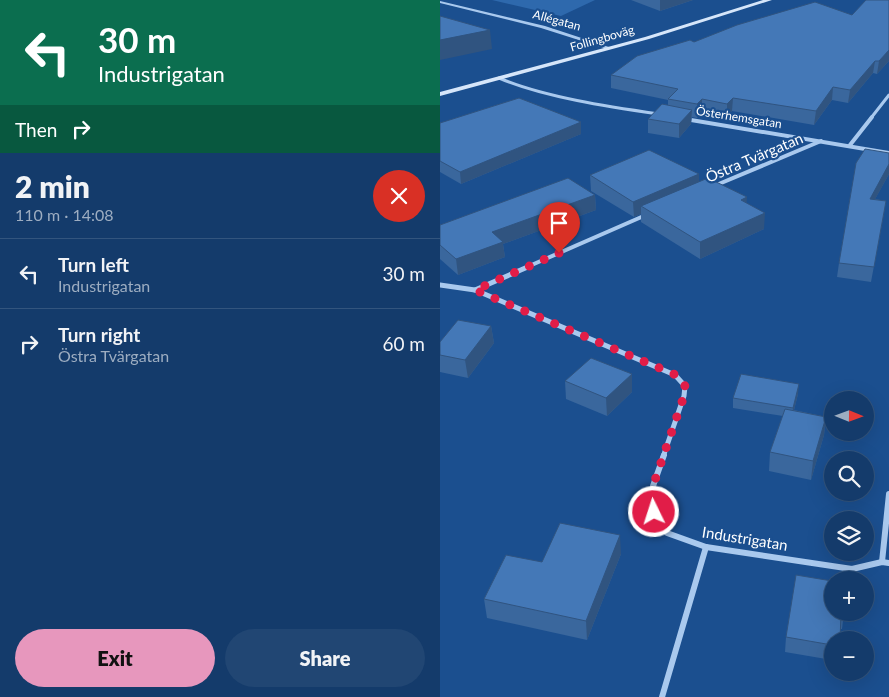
<!DOCTYPE html>
<meta charset="utf-8">
<style>
body{margin:0;font-family:Lato,sans-serif;background:#214673;color:#f1f3f6;height:100vh;display:flex;flex-direction:column;font-size:19px;white-space:nowrap}
*{box-sizing:border-box;margin:0}
p{font-size:16px;color:#9dadc1}
.icon{flex:none;width:28px;height:28px;fill:none;stroke:currentColor;stroke-width:2;stroke-linecap:round;stroke-linejoin:round}
.map{position:relative;flex:1;overflow:hidden}
.drawer{display:flex;flex-direction:column;background:#143b6b;width:440px}
.drawer>*{flex:none}
.banner{background:#0b6e4f;color:#fff;overflow:hidden}
.needle{width:32px;rotate:91deg}
.fabs{position:absolute;left:384px;top:391px;display:grid;gap:10px}
.fabs a{display:grid;place-items:center;width:50px;height:50px;border-radius:50%;background:#143b6b;box-shadow:0 5px 20px #0002,0 0 0 1px #33557e;font-size:25px}
.pin{position:absolute;display:grid;place-items:center;width:42px;height:42px;color:#fff;margin:-51px -21px;border-radius:50% 50% 50% 0;rotate:-45deg;box-shadow:0 0 5px #0007}
.pin .icon{rotate:45deg}
.me{position:absolute;width:55px;margin:-28px;rotate:356deg;stroke-linejoin:round;filter:drop-shadow(0 0 4px #0008)}
.turn{display:flex;align-items:center;gap:18px;height:105px;padding:0 15px;font-size:22px}
.turn .icon{width:65px;height:65px;stroke-width:2.5}
.turn b{display:block;font-size:35px;line-height:42px}
.then{display:flex;align-items:center;height:48px;padding:0 15px;background:#0003;gap:10px;font-size:19px}
.round{display:grid;place-items:center;flex:none;width:52px;height:52px;border-radius:26px;background:#214673}
.overview{display:flex;align-items:center;justify-content:space-between;height:85px;padding:0 15px}
h1{font-size:30px;font-weight:800;line-height:38px}
.button{display:flex;gap:10px;margin-top:auto;padding:10px 15px}
.button a{flex:1;height:58px;border-radius:30px;background:#e797bd;color:#111;font-size:20px;font-weight:800;line-height:58px;text-align:center}
.button a+a{background:#214673;color:#f1f3f6}
ul{padding:0;list-style:none}
li{display:flex;align-items:center;gap:15px;height:70px;padding:0 15px;border-top:1px solid #33557e}
li div{flex:1}
li b{display:block;font-size:19px}
li em{font-style:normal}
main{display:flex;flex:1;min-height:0}
.map>svg:first-child{display:block}
.green{fill:#2e69ad}
.lines{fill:none;stroke-linecap:round;stroke-linejoin:round}
.minor-far3{stroke:#a9c9ee;stroke-width:3}
.minor-far2{stroke:#a9c9ee;stroke-width:4}
.minor-far1{stroke:#a9c9ee;stroke-width:5}
.minor{stroke:#a9c9ee;stroke-width:6}
.tertiary{fill:#a9c9ee;fill-rule:evenodd}
.secondary{fill:#d6e6fa;fill-rule:evenodd}
.wall{fill:#3a679d}
.shaded-wall{fill:#305480}
.building{fill:#4478b7;stroke:#305480}
.route{stroke:#e11d48;stroke-width:9;stroke-dasharray:0 16.2}
.labels{text-anchor:middle;dominant-baseline:central;stroke-width:4.5;stroke-linejoin:round;paint-order:stroke}
.far-street-label{font-size:12px;fill:#fff;stroke:#1b4f8f}
.street-label{font-size:15px;fill:#fff;stroke:#1b4f8f}
</style>
<main>
<section class="drawer">
<div class="banner">
<div class="turn"><svg class="icon" aria-label="left" viewBox="0 0 24 24"><path d="M17 20v-9H6M10 6l-5 5 5 5"/></svg><div><b>30 m</b>Industrigatan</div></div>
<div class="then">Then<svg class="icon" aria-label="right" viewBox="0 0 24 24"><path d="M7 20v-9h11M14 6l5 5-5 5"/></svg></div>
</div>
<div class="overview"><div><h1>2 min</h1><p>110 m · 14:08</p></div><a class="round" style="background:#d93025;color:#fff"><svg class="icon" aria-label="close" viewBox="0 0 24 24"><path d="M6 6l12 12M18 6L6 18"/></svg></a></div>
<ul>
<li><svg class="icon" aria-label="left" viewBox="0 0 24 24"><path d="M17 20v-9H6M10 6l-5 5 5 5"/></svg><div><b>Turn left</b><p>Industrigatan</p></div><em>30 m</em></li>
<li><svg class="icon" aria-label="right" viewBox="0 0 24 24"><path d="M7 20v-9h11M14 6l5 5-5 5"/></svg><div><b>Turn right</b><p>Östra Tvärgatan</p></div><em>60 m</em></li>
</ul>
<div class="button"><a>Exit</a><a>Share</a></div>
</section>
<div class="map">
<svg width="449" height="697" viewBox="0 0 449 697">
<rect width="100%" height="100%" fill="#1b4f8f"/>
<polygon class="green" points="52,0 155,0 121,16"/>
<g class="lines">
<g class="minor-far3">
<path d="M 59,78 C 103,97 170,107 219,114"/>
<polyline points="431,118 449,95"/>
</g>
<g class="minor-far2">
<polyline points="245,119 449,153"/>
<polyline points="410,145 432,117"/>
<polyline points="274,186 381,141"/>
<polyline points="87,267 206,215"/>
</g>
<g class="minor-far1">
<polyline points="0,285 35,290 235,375 245,386 244,396 223,457"/>
<polyline points="35,290 90,266"/>
</g>
<g class="minor">
<polyline points="224,455 213,486 214,512 227,533 266,547 412,569 442,562 449,563"/>
<polyline points="442,562 449,494"/>
<polyline points="222,697 266,547"/>
</g>
<polygon class="tertiary" points="0,1 105,26 172,48 167,49 101,28 0,3"/>
<polygon class="secondary" points="323,0 332,0 209,39 0,96 0,92 205,37"/>
</g>
<g class="wall">
<polygon points="191,0 253,0 220,11"/>
<polygon points="449,0 449,61 437,74 433,73 408,103 392,100 374,125 292,111 287,117 262,113 257,118 252,117 251,124 239,138 208,133 208,119 228,105 228,100 171,88 171,75 254,42 412,15"/>
<polygon points="141,122 141,134 21,184 0,172 0,123"/>
<polygon points="449,153 449,174 435,199 446,201 431,282 397,277 399,263"/>
<polygon points="150,175 259,182 306,203 324,229 260,259 201,222 201,214 194,217 151,191"/>
<polygon points="155,195 156,210 63,244 65,257 18,275 0,259 0,225"/>
<polygon points="51,326 54,343 28,378 0,372 0,342"/>
<polygon points="192,374 192,392 167,416 126,399 125,381"/>
<polygon points="358,394 354,410 386,417 384,435 371,480 329,471 330,452 343,416 293,408 293,398"/>
<polygon points="181,554 147,640 47,618 44,599 102,562"/>
<polygon points="404,612 402,629 400,629 392,640 392,660 345,652 346,637"/>
</g>
<g class="shaded-wall">
<polygon points="220,0 253,0 220,11"/>
<polygon points="50,30 52,49 0,60 0,40"/>
<polygon points="449,50 449,61 437,74 439,61"/>
<polygon points="435,61 433,73 408,103 410,90"/>
<polygon points="393,87 392,100 374,125 376,111"/>
<polygon points="293,98 292,111 287,117 287,104"/>
<polygon points="262,99 262,113 257,118 257,104"/>
<polygon points="252,110 251,124 239,138 239,124"/>
<polygon points="141,122 141,134 21,184 20,172"/>
<polygon points="449,164 449,174 428,212 430,199"/>
<polygon points="259,174 259,190 201,206 201,214 194,217 193,202"/>
<polygon points="155,195 156,210 63,244 65,257 18,275 16,259 52,232"/>
<polygon points="307,197 306,213 301,200"/>
<polygon points="325,213 324,229 260,259 260,242"/>
<polygon points="51,326 54,343 28,378 25,360"/>
<polygon points="192,374 192,392 167,416 166,398"/>
<polygon points="359,384 358,394 352,418 353,408"/>
<polygon points="386,417 384,435 371,480 373,461"/>
<polygon points="180,535 181,554 147,640 146,621"/>
</g>
<g class="building">
<polygon points="426,0 449,0 449,50 439,61 435,61 410,90 393,87 376,111 293,98 287,104 262,99 257,104 228,99 238,89 171,75 197,56 250,40 254,42 297,25 375,2 412,15"/>
<polygon points="0,16 50,30 0,40"/>
<polygon points="79,98 141,122 20,172 0,161 0,123"/>
<polygon points="222,104 252,110 239,124 208,119"/>
<polygon points="425,149 449,153 449,164 430,199 446,201 434,267 399,263 416,163"/>
<polygon points="209,150 259,174 193,202 150,175"/>
<polygon points="128,178 155,195 52,232 63,242 16,259 0,245 0,225"/>
<polygon points="268,178 307,197 301,200 325,213 260,242 201,206"/>
<polygon points="18,320 51,326 25,360 0,355 0,342"/>
<polygon points="151,358 192,374 166,398 125,381"/>
<polygon points="301,374 359,384 353,408 293,398"/>
<polygon points="345,409 386,417 373,461 330,452"/>
<polygon points="120,523 180,535 146,621 44,599 66,555 102,562"/>
<polygon points="356,575 392,581 392,612 404,612 404,614 401,614 400,640 392,640 392,645 346,637"/>
</g>
<g class="lines">
<polyline class="route" points="119,253 35,290 236,375 245,386 244,396 213,486 214,512"/>
</g>
<g class="labels">
<g class="far-street-label">
<text transform="translate(117 20) rotate(15)">Allégatan</text>
<text transform="translate(162 38) rotate(-16)">Follingboväg</text>
<text transform="translate(299 117) rotate(9)">Österhemsgatan</text>
</g>
<g class="street-label">
<text transform="translate(314 157) rotate(-23)">Östra Tvärgatan</text>
<text transform="translate(305 538) rotate(9)">Industrigatan</text>
</g>
</g>
</svg>
<div class="fabs">
<a><svg class="needle" viewBox="-14 -14 28 28"><path d="M0-13l5 13h-10z" fill="#e53935"/><path d="M0 13l5-13h-10z" fill="#9dadc1"/></svg></a>
<a><svg class="icon" aria-label="search" viewBox="0 0 24 24"><circle cx="10" cy="10" r="6"/><path d="M15 15l6 6"/></svg></a>
<a><svg class="icon" aria-label="layers" viewBox="0 0 24 24"><path d="M12 4l9 5-9 5-9-5zM3 14l9 5 9-5"/></svg></a>
<a>+</a>
<a>−</a>
</div>
<div class="pin" style="left:119px;top:253px;background:#d93025"><svg class="icon" aria-label="arrive" viewBox="0 0 24 24"><path d="M6 21V4h12l-3 4 3 4H6"/></svg></div>
<svg class="me" style="left:214px;top:512px" viewBox="-20 -20 40 40"><circle r="17" fill="#e11d48" stroke="#fff" stroke-width="3"/><path d="M0-11L8 9 0 5-8 9z" fill="#fff"/></svg>
</div>
</main>
